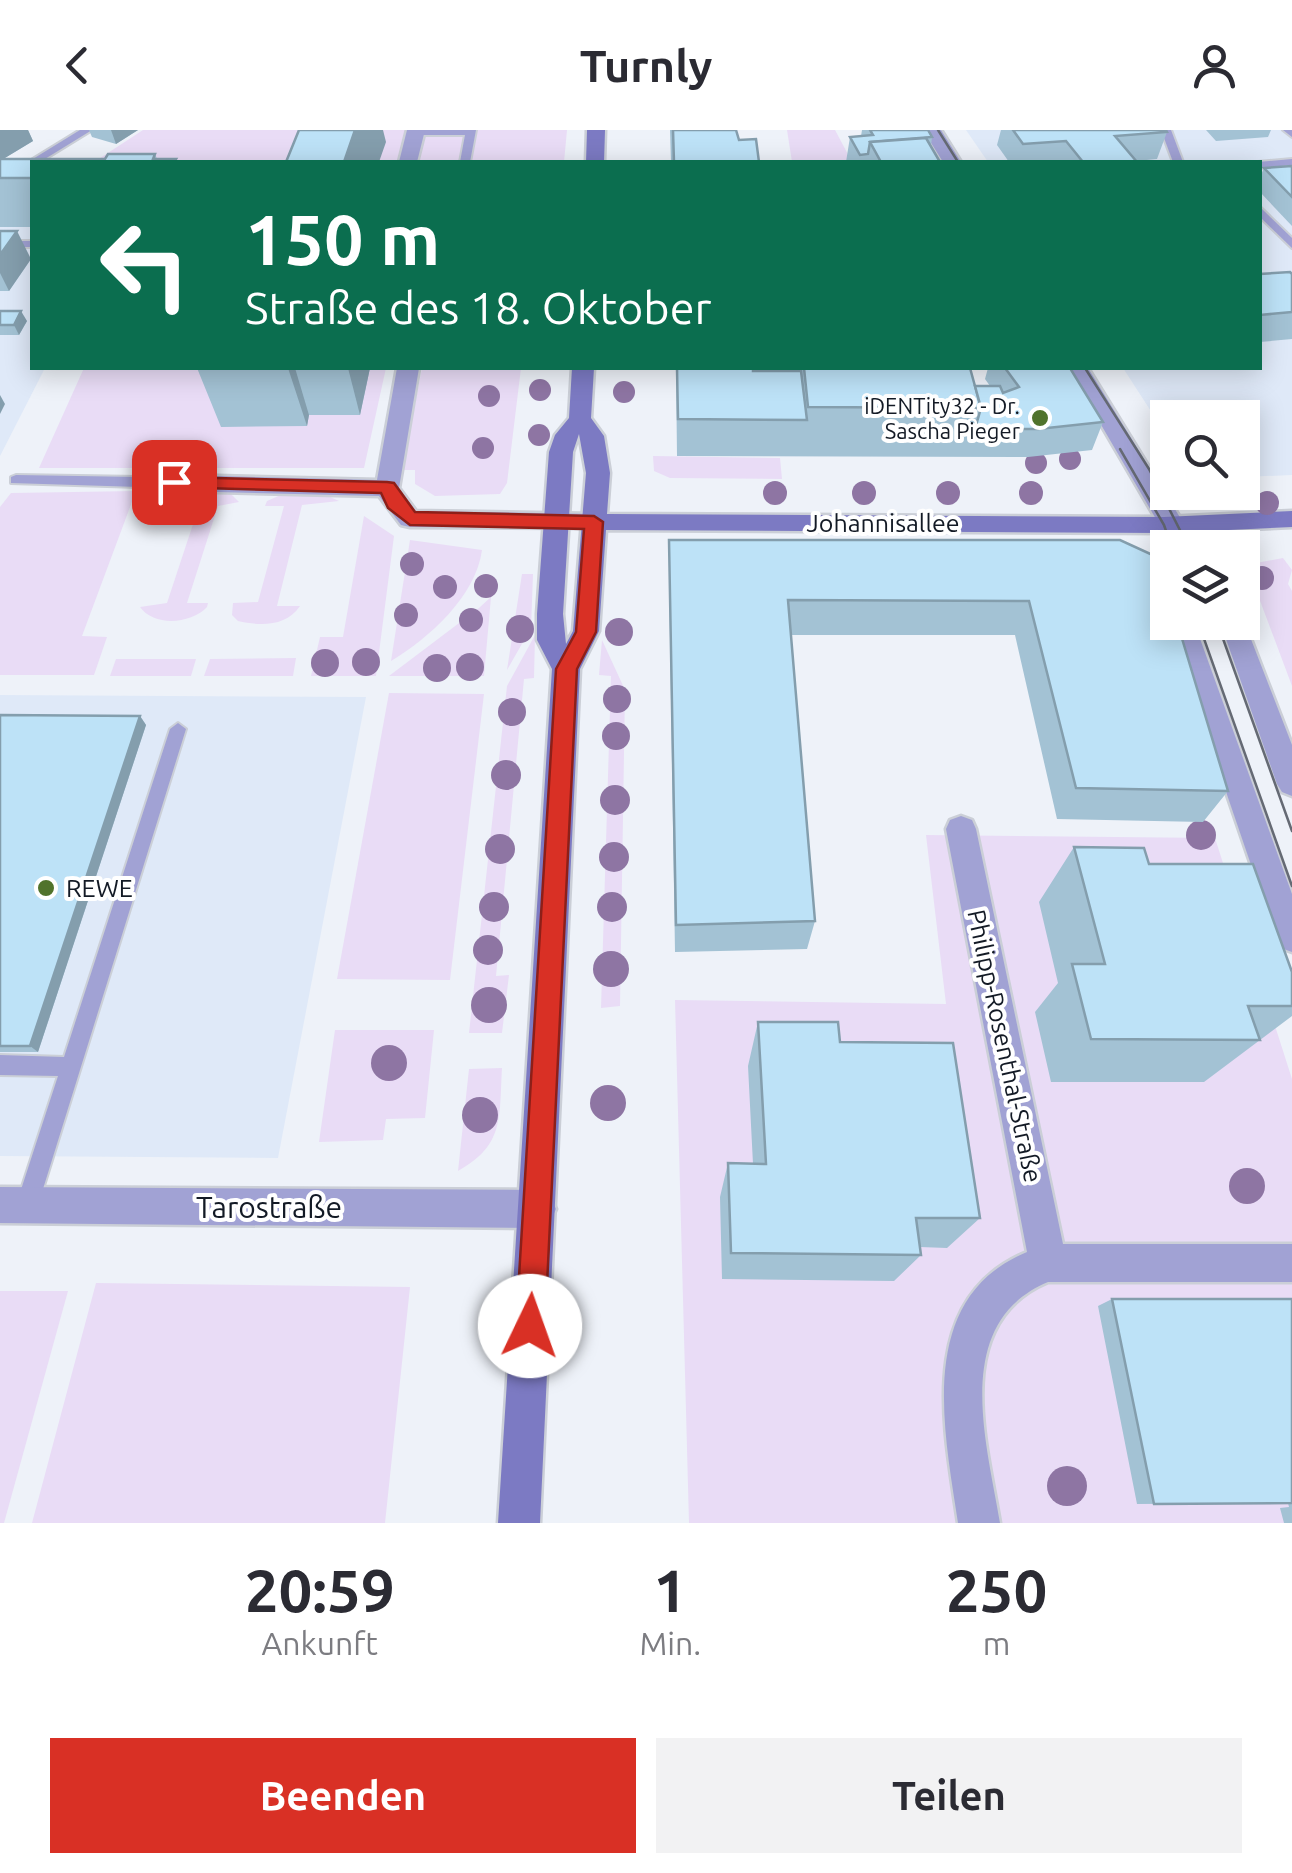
<!DOCTYPE html>
<html lang="de">
<meta charset="utf-8">
<style>
body{margin:0;font-family:Ubuntu,sans-serif;background:#f2f2f3;color:#2b2b33;height:100vh;display:flex;flex-direction:column;font-size:38px;white-space:nowrap}
*{box-sizing:border-box;margin:0}
p{font-size:32px;color:#7c7c81}
.icon{flex:none;width:55px;height:55px;fill:none;stroke:currentColor;stroke-width:2;stroke-linecap:round;stroke-linejoin:round}
.map{position:relative;height:1393px;overflow:hidden}
.sheet{display:flex;flex-direction:column;background:#fff;flex:1}
.sheet>*{flex:none}
.guide{position:absolute;left:30px;top:30px;width:1232px;height:210px;border-radius:0px;box-shadow:0 5px 25px #0003;background:#0b6e4f;color:#fff;overflow:hidden}
.tools{position:absolute;left:1150px;top:270px;display:grid;gap:20px}
.tools a{display:grid;place-items:center;width:110px;height:110px;border-radius:0px;background:#fff;box-shadow:0 5px 25px #0003;font-size:50px}
.pin{position:absolute;display:grid;place-items:center;width:85px;height:85px;color:#fff;margin:-42px;border-radius:20px;box-shadow:0 5px 15px #0006}
.me{position:absolute;width:110px;margin:-55px;rotate:3deg;stroke-linejoin:round;filter:drop-shadow(0 0 8px #0008)}
.turn{display:flex;align-items:center;gap:35px;height:210px;padding:0 50px;font-size:45px}
.turn .icon{width:130px;height:130px;stroke-width:2.5}
.turn b{display:block;font-size:70px;line-height:85px}
.eta{display:flex;justify-content:space-evenly;align-items:center;height:170px;text-align:center}
.eta b{font-size:60px;font-weight:600;line-height:70px}
.action{display:flex;gap:20px;margin-top:auto;padding:20px 50px}
.action a{flex:1;height:115px;border-radius:0px;background:#d93025;color:#fff;font-size:40px;font-weight:600;line-height:115px;text-align:center}
.action a+a{background:#f2f2f3;color:#2b2b33}
header{display:flex;justify-content:space-between;align-items:center;height:130px;padding:0 50px;background:#fff;font-size:45px;font-weight:600}
.map>svg:first-child{display:block}
.built{fill:#dfe9f8}
.green{fill:#e9dcf6}
.lines{fill:none;stroke-linecap:round;stroke-linejoin:round}
.lane-casing{stroke:#cbcfd7;stroke-width:4}
.street-casing{stroke:#cbcfd7;stroke-width:5}
.secondary-casing{stroke:#cbcfd7;stroke-width:5}
.lane{fill:#a1a2d4;fill-rule:evenodd}
.street{fill:#a1a2d4;fill-rule:evenodd}
.secondary{fill:#7c7ac3;fill-rule:evenodd}
.tram{stroke:#656a74;stroke-width:2.5}
.tree{fill:#8e75a3}
.wall{fill:#a3c2d4}
.shaded-wall{fill:#849ead}
.building{fill:#bde2f7;stroke:#849ead;stroke-width:2.5}
.route{fill:#d93025;stroke:#8d1f18;stroke-width:2.5}
.poi-dot{fill:#50732c;stroke:#fff;stroke-width:4}
.labels{text-anchor:middle;dominant-baseline:central;stroke-width:8;stroke-linejoin:round;paint-order:stroke}
.far-poi-label{font-size:22px;fill:#131a25;stroke:#fff;text-anchor:end}
.street-label{font-size:25px;fill:#131a25;stroke:#fff}
.poi-label{font-size:25px;fill:#131a25;stroke:#fff;text-anchor:start}
.near-street-label{font-size:30px;fill:#131a25;stroke:#fff}
</style>
<header><svg class="icon" aria-label="back" viewBox="0 0 24 24"><path d="M15 5l-7 7 7 7"/></svg>Turnly<svg class="icon" aria-label="person" viewBox="0 0 24 24"><circle cx="12" cy="8" r="4"/><path d="M4 21q1-7 8-7t8 7"/></svg></header>
<div class="map">
<svg width="1292" height="1393" viewBox="0 0 1292 1393">
<rect width="100%" height="100%" fill="#eef2f9"/>
<g class="built">
<polygon points="966,0 1292,0 1292,345 1243,347 1242,288 1168,288 1167,306 1123,238 1260,238 1260,32 988,32"/>
<polygon points="0,59 32,59 32,238 45,238 0,326"/>
<polygon points="0,565 366,567 278,1028 0,1026"/>
</g>
<g class="green">
<polygon points="143,0 567,0 564,32 94,32"/>
<polygon points="787,0 835,0 852,32 792,32"/>
<polygon points="84,238 386,238 364,338 39,338"/>
<polygon points="422,238 521,238 507,353 500,364 435,366 415,354 415,340 402,340"/>
<polygon points="653,326 780,328 782,349 670,348 654,341"/>
<polygon points="136,361 82,506 107,507 94,545 0,545 0,377 11,363"/>
<path d="M 194,361 L 228,361 L 239,372 L 218,376 L 187,473 L 208,473 L 207,477 C 191,494 154,497 140,477 L 167,473 L 199,376 L 175,375 Z"/>
<path d="M 290,361 L 321,363 L 339,371 L 302,375 L 277,476 L 300,476 C 286,497 260,496 238,491 L 232,485 L 233,473 L 258,472 L 284,376 L 265,376 L 267,371 Z"/>
<polygon points="364,386 394,406 376,546 311,546 320,507 343,507"/>
<path d="M 410,410 L 482,420 C 476,466 429,508 391,531 Z"/>
<polygon points="1283,428 1292,440 1288,454 1292,461 1292,556 1250,444 1256,433"/>
<polygon points="522,444 533,444 531,498 507,540"/>
<polygon points="491,467 484,546 389,546 479,478"/>
<polygon points="535,505 534,548 524,549 496,846 509,845 502,903 469,903 507,556"/>
<polygon points="602,510 625,560 620,876 601,878 611,546 599,545"/>
<polygon points="296,528 293,546 204,546 210,529"/>
<polygon points="116,529 196,529 191,546 110,546"/>
<polygon points="389,563 484,564 450,850 337,849"/>
<polygon points="926,705 1215,708 1292,949 1292,1393 689,1393 675,870 946,874"/>
<polygon points="335,900 434,900 425,988 386,989 383,1010 319,1012"/>
<path d="M 502,938 C 499,987 505,1015 458,1041 L 469,939 Z"/>
<polygon points="96,1153 410,1157 385,1393 32,1393"/>
<polygon points="0,1161 68,1161 4,1393 0,1393"/>
</g>
<g class="lines">
<defs>
<g id="lane">
<polygon points="80,0 92,0 40,32 32,32 32,35 28,32"/>
<polygon points="415,0 476,0 470,32 460,32 465,5 411,5 410,3"/>
<polygon points="1161,0 1171,0 1183,32 1173,32"/>
<polygon points="1283,0 1292,0 1292,7"/>
<polygon points="1292,29 1292,35 1260,38 1260,32 1258,32"/>
<polygon points="1260,77 1292,108 1292,118 1260,87"/>
<rect x="0" y="111" width="32" height="6"/>
<polygon points="16,345 139,347 146,352 139,357 11,353 11,347"/>
<polygon points="178,593 186,599 38,1075 35,1083 27,1086 19,1083 16,1075 58,946 0,945 0,925 64,927 170,599"/>
</g>
<g id="street">
<polygon points="407,0 425,0 417,32 399,32"/>
<polygon points="923,0 941,0 961,32 943,32"/>
<polygon points="397,238 419,238 399,358 416,381 594,384 603,386 606,392 603,398 410,397 401,395 379,366 139,360 127,352 139,344 377,350"/>
<polygon points="1068,238 1088,238 1181,389 1203,418 1177,418 1163,401"/>
<polygon points="1168,419 1168,463 1159,460 1150,442 1159,422"/>
<polygon points="1242,486 1292,615 1292,666 1282,662 1277,654 1220,492 1242,492"/>
<polygon points="1168,492 1194,492 1292,764 1292,822 1281,818 1276,808"/>
<path d="M 961,686 L 972,690 L 976,699 L 1063,1114 L 1292,1114 L 1292,1152 L 1048,1152 C 950,1193 987,1313 1000,1393 L 958,1393 C 944,1299 915,1168 1027,1122 L 946,699 L 950,690 Z"/>
<polygon points="0,1057 537,1060 550,1066 556,1079 550,1092 537,1098 0,1093"/>
</g>
<g id="secondary">
<polygon points="587,0 605,0 604,32 586,32"/>
<path d="M 572,238 L 594,238 L 591,288 L 604,306 L 610,343 L 607,384 L 1164,387 L 1292,381 L 1292,397 L 1164,403 L 606,400 L 599,501 L 580,539 L 540,1393 L 498,1393 L 552,539 L 537,510 L 537,484 L 549,322 L 555,305 L 569,288 ZM 579,304 L 586,343 L 573,501 L 566,514 L 563,484 L 573,322 Z"/>
</g>
</defs>
<use href="#lane" class="lane-casing"/>
<use href="#street" class="street-casing"/>
<use href="#secondary" class="secondary-casing"/>
<use href="#lane" class="lane"/>
<use href="#street" class="street"/>
<use href="#secondary" class="secondary"/>
<g class="tram">
<polyline points="938,0 958,32"/>
<polyline points="1085,238 1149,339 1189,418"/>
<polyline points="1120,319 1164,395 1172,418"/>
<polyline points="1198,492 1292,756"/>
<polyline points="1217,492 1292,701"/>
</g>
</g>
<g class="tree">
<circle cx="540" cy="260" r="11"/>
<circle cx="624" cy="262" r="11"/>
<circle cx="489" cy="266" r="11"/>
<circle cx="539" cy="305" r="11"/>
<circle cx="483" cy="318" r="11"/>
<circle cx="1070" cy="329" r="11"/>
<circle cx="1036" cy="333" r="11"/>
<circle cx="775" cy="363" r="12"/>
<circle cx="864" cy="363" r="12"/>
<circle cx="948" cy="363" r="12"/>
<circle cx="1031" cy="363" r="12"/>
<circle cx="1267" cy="373" r="12"/>
<circle cx="412" cy="434" r="12"/>
<circle cx="1262" cy="448" r="12"/>
<circle cx="486" cy="456" r="12"/>
<circle cx="445" cy="457" r="12"/>
<circle cx="406" cy="485" r="12"/>
<circle cx="471" cy="490" r="12"/>
<circle cx="520" cy="499" r="14"/>
<circle cx="619" cy="502" r="14"/>
<circle cx="366" cy="532" r="14"/>
<circle cx="325" cy="533" r="14"/>
<circle cx="470" cy="537" r="14"/>
<circle cx="437" cy="538" r="14"/>
<circle cx="617" cy="569" r="14"/>
<circle cx="512" cy="582" r="14"/>
<circle cx="616" cy="606" r="14"/>
<circle cx="506" cy="645" r="15"/>
<circle cx="615" cy="670" r="15"/>
<circle cx="1201" cy="705" r="15"/>
<circle cx="500" cy="719" r="15"/>
<circle cx="614" cy="727" r="15"/>
<circle cx="494" cy="777" r="15"/>
<circle cx="612" cy="777" r="15"/>
<circle cx="488" cy="820" r="15"/>
<circle cx="611" cy="839" r="18"/>
<circle cx="489" cy="875" r="18"/>
<circle cx="389" cy="933" r="18"/>
<circle cx="608" cy="973" r="18"/>
<circle cx="480" cy="985" r="18"/>
<circle cx="1247" cy="1056" r="18"/>
<circle cx="1067" cy="1356" r="20"/>
</g>
<g class="wall">
<polygon points="0,0 28,0 33,11 3,29 105,29 155,24 157,29 32,32 32,97 0,97"/>
<polygon points="89,0 138,0 116,14 92,7"/>
<polygon points="670,0 736,0 739,10 756,9 759,32 671,32"/>
<polygon points="862,0 928,0 932,7 931,16 940,32 846,32 850,7 861,6"/>
<polygon points="1001,0 1166,0 1167,2 1157,29 1136,31 1137,32 1009,32 997,15"/>
<polygon points="1206,0 1271,0 1268,7 1216,11"/>
<polygon points="1292,36 1292,96 1260,62 1260,47 1264,38"/>
<polygon points="0,101 31,129 9,161 0,161"/>
<polygon points="1260,144 1292,144 1292,209 1260,212"/>
<polygon points="0,181 27,191 19,205 0,205"/>
<polygon points="197,238 370,238 360,285 309,285 307,296 221,297"/>
<polygon points="676,238 753,238 753,241 801,241 802,238 970,238 975,256 990,256 985,249 988,238 1070,238 1103,292 1092,320 1028,327 677,326"/>
<polygon points="669,410 1120,410 1228,661 1203,692 1057,689 1015,505 791,505 815,791 807,819 675,822 669,446"/>
<polygon points="0,585 140,586 146,595 38,922 0,922"/>
<polygon points="1074,717 1149,734 1292,842 1292,886 1204,952 1051,952 1035,882 1058,853 1039,772"/>
<polygon points="758,892 840,912 980,1088 947,1118 920,1117 921,1125 894,1151 722,1149 720,1067 728,1033 753,1034 748,936"/>
<polygon points="1112,1169 1292,1169 1292,1393 1284,1393 1280,1378 1289,1377 1288,1373 1137,1374 1098,1176"/>
</g>
<g class="shaded-wall">
<polygon points="0,0 28,0 33,11 0,31"/>
<polygon points="111,0 138,0 116,14"/>
<polygon points="355,0 383,0 386,12 379,32 344,32"/>
<polygon points="17,101 31,129 9,161 0,143 0,125"/>
<polygon points="21,181 27,191 19,205 14,195"/>
<polygon points="288,238 295,238 309,285 307,296"/>
<polygon points="348,238 370,238 360,285"/>
<polygon points="0,265 5,274 0,284"/>
<polygon points="140,586 146,595 38,922 30,916"/>
</g>
<g class="building">
<polygon points="299,0 355,0 344,32 286,32"/>
<polygon points="673,0 736,0 739,10 756,9 759,32 674,32"/>
<polygon points="870,0 928,0 932,7 870,12 868,24 860,25 850,7 873,5"/>
<polygon points="1013,0 1166,0 1167,2 1115,6 1137,32 1083,32 1066,11 1023,14"/>
<polygon points="926,8 940,32 881,32 870,12"/>
<polygon points="108,24 155,24 153,29 176,29 174,32 32,32 32,48 0,48 0,29 105,29"/>
<polygon points="1292,36 1292,67 1264,38"/>
<polygon points="0,101 17,101 0,125"/>
<polygon points="1290,142 1292,144 1292,182 1260,185 1260,144"/>
<polygon points="0,181 21,181 14,195 0,195"/>
<polygon points="677,238 753,238 753,241 801,241 807,290 678,289"/>
<polygon points="804,238 970,238 981,278 808,277"/>
<polygon points="1005,238 1070,238 1103,292 1038,299 975,299 981,278 975,256 1000,256 1003,263 1019,257"/>
<polygon points="669,410 1120,410 1157,427 1168,461 1168,492 1177,492 1228,661 1076,658 1029,471 788,470 815,791 676,795"/>
<polygon points="0,585 140,586 30,916 0,916"/>
<polygon points="1074,717 1144,718 1149,734 1253,734 1292,842 1292,876 1248,876 1260,910 1091,909 1072,834 1105,834"/>
<polygon points="758,892 838,892 840,912 953,913 980,1088 916,1088 921,1125 731,1123 728,1033 766,1034"/>
<polygon points="1112,1169 1292,1169 1292,1373 1154,1374"/>
</g>
<polygon class="route" points="174,347 387,352 394,353 415,382 594,386 603,392 596,502 577,539 545,1196 541,1207 530,1211 520,1207 516,1196 556,539 576,502 584,399 410,395 388,378 381,363 167,357 165,352"/>
<g class="poi-dot">
<circle cx="1040" cy="288" r="10"/>
<circle cx="46" cy="758" r="10"/>
</g>
<g class="labels">
<g class="far-poi-label">
<text x="1020" y="275">iDENTity32 - Dr.<tspan x="1020" dy="25">Sascha Pieger</tspan></text>
</g>
<g class="street-label">
<text x="883" y="393">Johannisallee</text>
<text transform="translate(1005 916) rotate(78)">Philipp-Rosenthal-Straße</text>
</g>
<g class="poi-label">
<text x="66" y="758">REWE</text>
</g>
<g class="near-street-label">
<text x="269" y="1077">Tarostraße</text>
</g>
</g>
</svg>
<div class="tools">
<a><svg class="icon" aria-label="search" viewBox="0 0 24 24"><circle cx="10" cy="10" r="6"/><path d="M15 15l6 6"/></svg></a>
<a><svg class="icon" aria-label="layers" viewBox="0 0 24 24"><path d="M12 4l9 5-9 5-9-5zM3 14l9 5 9-5"/></svg></a>
</div>
<div class="pin" style="left:174px;top:352px;background:#d93025"><svg class="icon" aria-label="arrive" viewBox="0 0 24 24"><path d="M6 21V4h12l-3 4 3 4H6"/></svg></div>
<svg class="me" style="left:530px;top:1196px" viewBox="-20 -20 40 40"><circle r="19" fill="#fff"/><path d="M0-13L10 11 0 6-10 11z" fill="#d93025"/></svg>
<div class="guide">
<div class="turn"><svg class="icon" aria-label="left" viewBox="0 0 24 24"><path d="M17 20v-9H6M10 6l-5 5 5 5"/></svg><div><b>150 m</b>Straße des 18. Oktober</div></div>
</div>
</div>
<section class="sheet">
<div class="eta">
<div><b>20:59</b><p>Ankunft</p></div>
<div><b>1</b><p>Min.</p></div>
<div><b>250</b><p>m</p></div>
</div>
<div class="action"><a>Beenden</a><a>Teilen</a></div>
</section>
